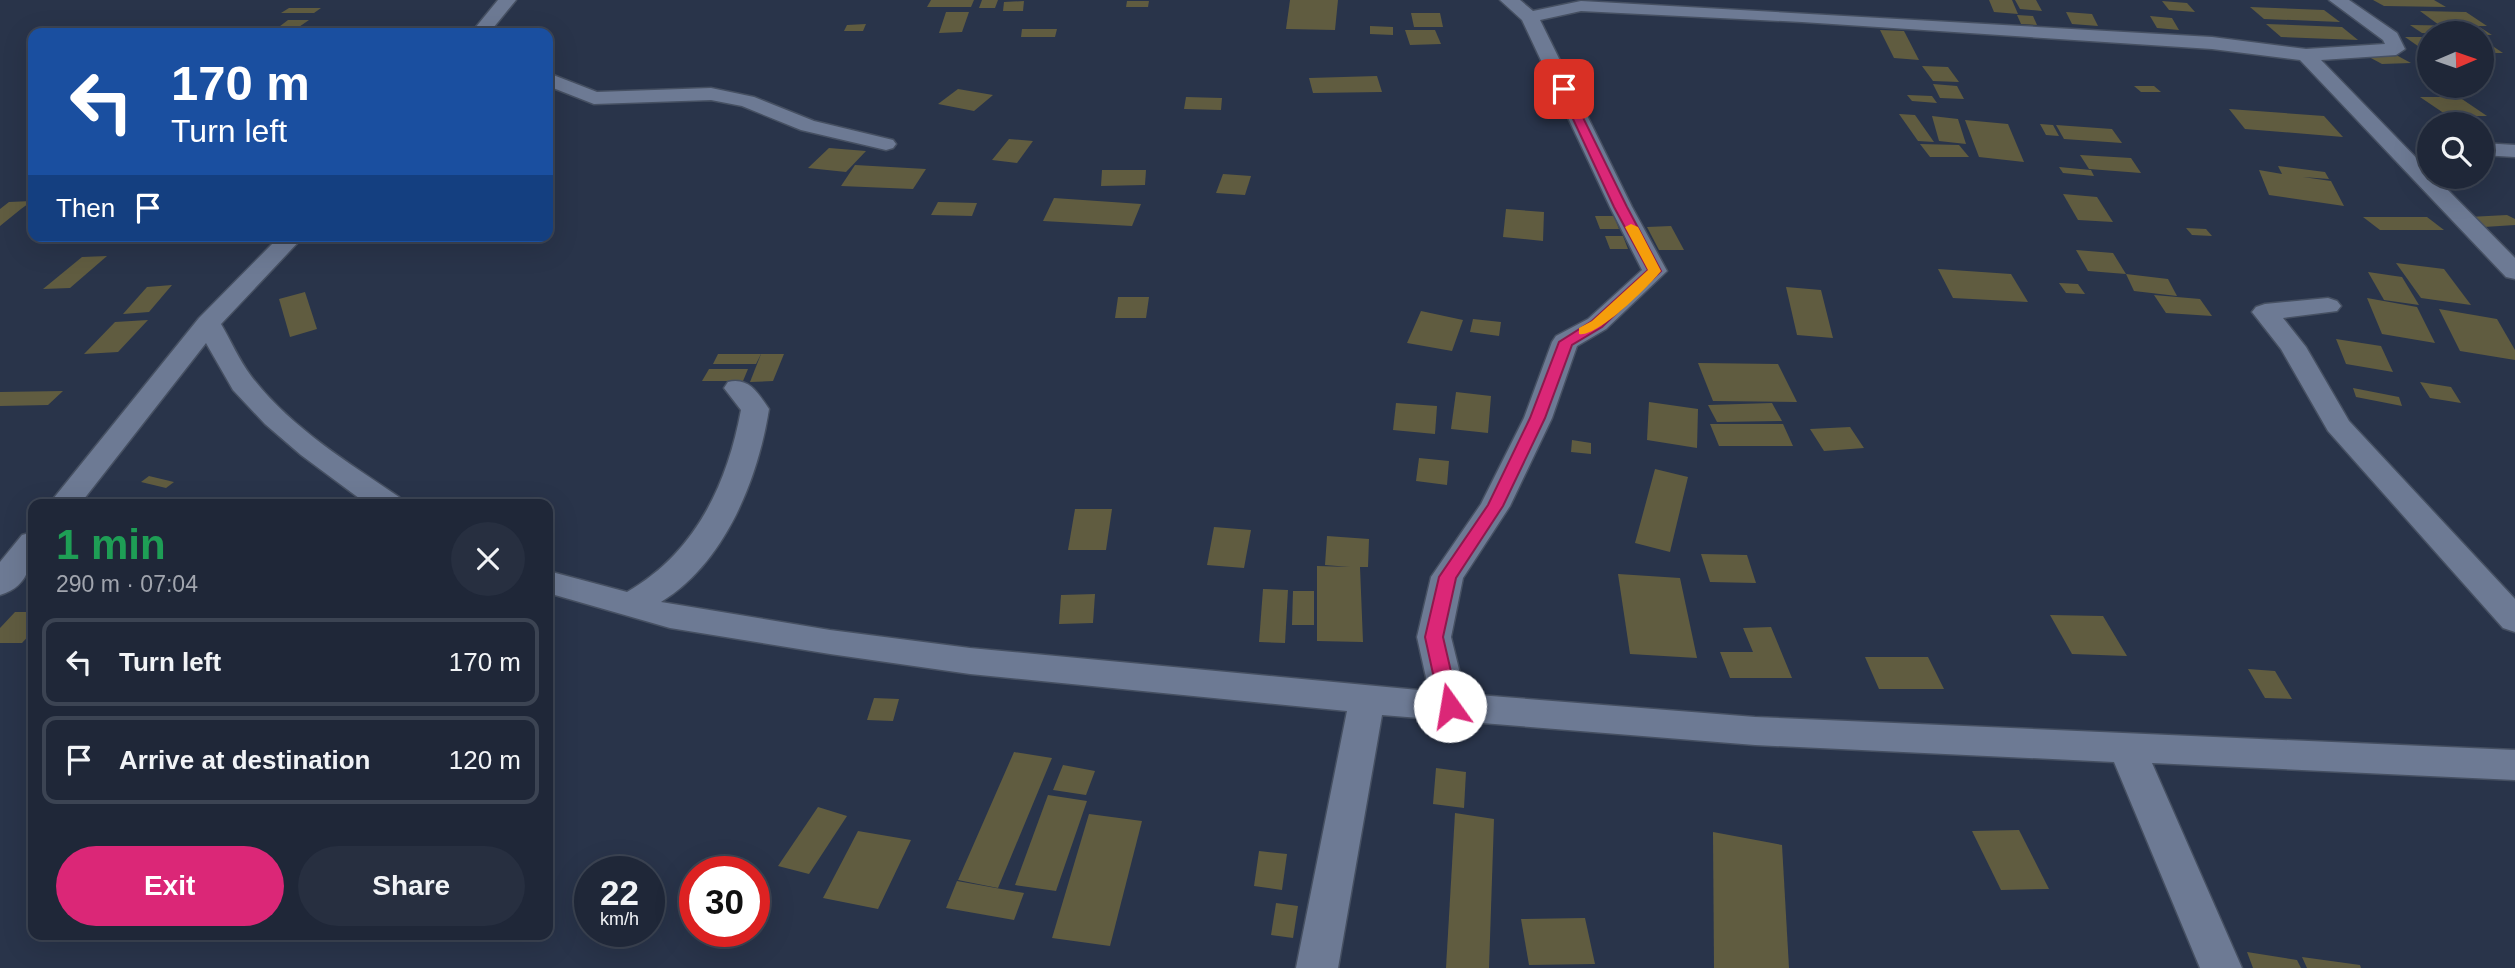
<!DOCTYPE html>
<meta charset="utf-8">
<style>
body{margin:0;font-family:Arial,sans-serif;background:#272f40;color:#f1f3f6;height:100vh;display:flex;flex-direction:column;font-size:26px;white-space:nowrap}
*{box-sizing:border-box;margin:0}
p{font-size:23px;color:#a1a5ae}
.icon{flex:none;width:38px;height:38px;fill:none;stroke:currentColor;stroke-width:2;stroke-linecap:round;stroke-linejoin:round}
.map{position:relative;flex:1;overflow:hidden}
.panel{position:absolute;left:28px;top:499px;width:525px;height:441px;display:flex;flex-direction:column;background:#1f2738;border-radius:14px;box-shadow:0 7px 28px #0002,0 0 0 2px #3c4453}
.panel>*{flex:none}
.guide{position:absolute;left:28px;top:28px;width:525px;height:214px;border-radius:14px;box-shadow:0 7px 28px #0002,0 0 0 2px #3c4453;background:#1a4fa0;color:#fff;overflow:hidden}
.needle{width:46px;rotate:88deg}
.fabs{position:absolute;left:2417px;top:21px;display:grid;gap:14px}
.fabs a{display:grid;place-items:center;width:77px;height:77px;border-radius:50%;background:#1f2738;box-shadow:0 7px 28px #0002,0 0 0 2px #3c4453;font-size:35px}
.speed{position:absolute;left:574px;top:856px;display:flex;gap:14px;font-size:35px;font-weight:700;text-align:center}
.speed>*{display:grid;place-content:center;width:91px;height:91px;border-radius:50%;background:#1f2738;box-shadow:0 7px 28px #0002,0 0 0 2px #3c4453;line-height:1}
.speed small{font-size:18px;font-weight:400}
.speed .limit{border:10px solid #d22;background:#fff;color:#111}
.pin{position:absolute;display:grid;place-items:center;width:60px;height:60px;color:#fff;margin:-30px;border-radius:14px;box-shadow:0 4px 10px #0006}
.me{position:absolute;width:77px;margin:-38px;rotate:347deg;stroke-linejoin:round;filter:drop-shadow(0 0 5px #0008)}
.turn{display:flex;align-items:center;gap:24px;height:147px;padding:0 28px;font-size:32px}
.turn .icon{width:91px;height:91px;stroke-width:2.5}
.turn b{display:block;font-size:49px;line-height:60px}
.then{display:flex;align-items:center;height:66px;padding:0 28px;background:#0003;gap:14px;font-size:26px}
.round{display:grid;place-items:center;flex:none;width:74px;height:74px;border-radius:37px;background:#272f40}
.headline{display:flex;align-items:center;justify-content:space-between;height:119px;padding:0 28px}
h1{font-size:42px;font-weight:700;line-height:52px;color:#1e9e55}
.primary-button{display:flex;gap:14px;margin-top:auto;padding:14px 28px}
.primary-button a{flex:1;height:80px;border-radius:42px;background:#db2777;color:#fff;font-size:28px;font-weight:700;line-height:80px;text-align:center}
.primary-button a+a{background:#272f40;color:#f1f3f6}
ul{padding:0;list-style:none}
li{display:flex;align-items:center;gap:21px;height:88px;margin:0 14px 10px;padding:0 14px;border:4px solid #3c4453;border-radius:14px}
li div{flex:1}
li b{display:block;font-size:26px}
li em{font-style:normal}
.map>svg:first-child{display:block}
.building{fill:#605c40}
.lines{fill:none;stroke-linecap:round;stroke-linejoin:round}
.street-casing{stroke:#465062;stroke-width:3}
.street{fill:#6d7a94;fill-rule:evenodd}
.route{fill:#db2777;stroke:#8e194d;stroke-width:2}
.slow{fill:#f59e0b}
</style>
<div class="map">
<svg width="2515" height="968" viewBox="0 0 2515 968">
<rect width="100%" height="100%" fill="#29344a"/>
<g class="building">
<polygon points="931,0 974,0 971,7 927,7"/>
<polygon points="982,0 998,0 995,8 979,8"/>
<polygon points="1290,0 1338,0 1335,30 1286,29"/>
<polygon points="1989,0 2012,0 2018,14 1994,12"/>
<polygon points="2015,0 2036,0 2042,11 2020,9"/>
<polygon points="2373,0 2434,0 2446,7 2384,6"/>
<polygon points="1024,1 1023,11 1003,11 1004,2"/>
<polygon points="1127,1 1149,1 1148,7 1126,7"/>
<polygon points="2162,1 2187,3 2195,12 2169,10"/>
<polygon points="2250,7 2324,10 2340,22 2264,19"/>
<polygon points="289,8 321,8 314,13 281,13"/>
<polygon points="2420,11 2466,12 2487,26 2478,26 2492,35 2422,33 2410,25 2475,26 2439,25"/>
<polygon points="946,12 969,12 962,32 939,33"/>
<polygon points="2066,12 2092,14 2098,26 2072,24"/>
<polygon points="1411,13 1440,13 1443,27 1414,27"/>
<polygon points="2017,15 2033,16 2037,25 2021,24"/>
<polygon points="2150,16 2172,18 2179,30 2157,28"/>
<polygon points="288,20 309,20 296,29 278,33 283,30 275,30"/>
<polygon points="866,24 863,31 844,31 847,25"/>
<polygon points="2266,24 2342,27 2358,40 2281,37"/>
<polygon points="1370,26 1393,27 1393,35 1370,34"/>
<polygon points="1022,29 1057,29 1055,37 1021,37"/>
<polygon points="1405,30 1435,30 1441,44 1410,45"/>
<polygon points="1880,30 1904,31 1919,60 1894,58"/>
<polygon points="2405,37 2429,37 2429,51 2425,51"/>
<polygon points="2482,39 2503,53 2482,53"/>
<polygon points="2398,56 2411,63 2382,64 2369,57"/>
<polygon points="1922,66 1948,67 1959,82 1933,81"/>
<polygon points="1377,76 1382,92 1313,93 1309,78"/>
<polygon points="1933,84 1957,86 1964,99 1940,98"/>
<polygon points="2134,86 2154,86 2161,92 2141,92"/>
<polygon points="958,89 993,95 974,111 938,104"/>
<polygon points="1907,95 1932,96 1937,103 1912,101"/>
<polygon points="1186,97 1222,98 1221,110 1184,109"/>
<polygon points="2420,97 2459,97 2487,116 2448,116"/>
<polygon points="2229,109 2324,116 2343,137 2245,129"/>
<polygon points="1899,114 1915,115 1934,142 1918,141"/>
<polygon points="1932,116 1958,119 1966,144 1939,141"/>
<polygon points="1965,120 2008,124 2024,162 1979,157"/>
<polygon points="2040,124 2053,125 2059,136 2046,135"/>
<polygon points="2056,125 2112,129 2122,143 2064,139"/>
<polygon points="1009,139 1033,141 1017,163 992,160"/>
<polygon points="1920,144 1959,145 1969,157 1930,157"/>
<polygon points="829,148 866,151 846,172 808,168"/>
<polygon points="2080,155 2131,158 2141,173 2089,169"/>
<polygon points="855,165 926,169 913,189 841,186"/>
<polygon points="2278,166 2325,172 2329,179 2303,177 2331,181 2344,206 2269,195 2259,170 2282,174"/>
<polygon points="2059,167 2091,170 2094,176 2063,173"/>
<polygon points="1102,170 1146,170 1145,185 1101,186"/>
<polygon points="1223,174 1251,176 1245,195 1216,193"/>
<polygon points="2063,194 2097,197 2113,222 2078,220"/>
<polygon points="1054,198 1141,204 1132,226 1043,221"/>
<polygon points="32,201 21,209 0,226 0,209 9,202"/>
<polygon points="938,202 977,203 972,216 931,215"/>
<polygon points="1506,209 1544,212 1543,241 1503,237"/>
<polygon points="2507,215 2515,219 2515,225 2484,227 2469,217"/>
<polygon points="1595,216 1614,216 1619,229 1600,229"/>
<polygon points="2363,217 2427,217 2444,230 2380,230"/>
<polygon points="1671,226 1684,250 1659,250 1647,227"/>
<polygon points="2186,228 2206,229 2212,236 2192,235"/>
<polygon points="1605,236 1623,236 1628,249 1610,249"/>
<polygon points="2076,250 2113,253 2126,274 2088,271"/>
<polygon points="107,256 70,288 43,289 82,257"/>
<polygon points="2396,263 2444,269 2471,305 2421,298"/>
<polygon points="1938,269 2011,274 2028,302 1953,298"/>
<polygon points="2368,272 2402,277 2419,305 2384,300"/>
<polygon points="2126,274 2168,279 2177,296 2134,291"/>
<polygon points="2059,283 2078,284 2085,294 2066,293"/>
<polygon points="172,285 149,312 123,314 147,287"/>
<polygon points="1786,287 1821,290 1833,338 1797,335"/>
<polygon points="305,292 317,329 290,337 279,299"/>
<polygon points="2154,295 2200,299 2212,316 2166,313"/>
<polygon points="1118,297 1149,297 1146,318 1115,318"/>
<polygon points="2367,298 2417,307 2435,343 2382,334"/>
<polygon points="2439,309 2497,319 2515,350 2515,360 2460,351"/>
<polygon points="1421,311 1463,320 1452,351 1407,343"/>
<polygon points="1473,319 1501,322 1499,336 1470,332"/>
<polygon points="148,320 118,352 84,354 115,322"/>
<polygon points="2336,339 2381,346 2393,372 2346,364"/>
<polygon points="718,354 761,354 756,364 713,364"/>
<polygon points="761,354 784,354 773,381 750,382"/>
<polygon points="1698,363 1778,364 1797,402 1713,401"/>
<polygon points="709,369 748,369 743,381 702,381"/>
<polygon points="2420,382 2451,387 2461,403 2430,398"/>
<polygon points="2353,388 2399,397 2402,406 2356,397"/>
<polygon points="63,391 48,405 0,406 0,392"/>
<polygon points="1456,392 1491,396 1488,433 1451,429"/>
<polygon points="1649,402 1698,409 1697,448 1647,440"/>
<polygon points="1396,403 1437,406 1435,434 1393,430"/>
<polygon points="1772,403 1782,421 1717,422 1708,405"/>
<polygon points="1710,424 1783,424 1793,446 1719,446"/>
<polygon points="1850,427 1864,448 1824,451 1810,429"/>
<polygon points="1572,440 1591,443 1591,454 1571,452"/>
<polygon points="1419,458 1449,461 1447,485 1416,481"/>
<polygon points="1655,469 1688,477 1670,552 1635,543"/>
<polygon points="149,476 174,482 166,488 141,482"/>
<polygon points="1075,509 1112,509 1106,550 1068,550"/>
<polygon points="1214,527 1251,530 1244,568 1207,565"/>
<polygon points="1327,536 1369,539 1368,567 1360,567 1363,642 1317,641 1317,566 1350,567 1325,565"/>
<polygon points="1701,554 1747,555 1756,583 1710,582"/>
<polygon points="1618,574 1680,578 1697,658 1630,654"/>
<polygon points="1263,589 1288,590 1285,643 1259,642"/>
<polygon points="1293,591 1314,591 1314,625 1292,625"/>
<polygon points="1095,594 1093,623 1059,624 1061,595"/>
<polygon points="15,612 33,612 33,631 22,643 0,643 0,628"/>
<polygon points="2050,615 2103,616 2127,656 2072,654"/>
<polygon points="1771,627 1792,678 1730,678 1720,652 1753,652 1743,628"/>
<polygon points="1865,657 1928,657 1944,689 1879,689"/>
<polygon points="2248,669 2275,671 2292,699 2265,698"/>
<polygon points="874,698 899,699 893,721 867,720"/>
<polygon points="1014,752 1052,758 998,888 958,880"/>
<polygon points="1063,765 1095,771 1086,795 1053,790"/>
<polygon points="1436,768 1466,772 1464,808 1433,804"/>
<polygon points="1048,795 1087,801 1056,891 1015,885"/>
<polygon points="818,807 847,816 809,874 778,866"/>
<polygon points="1455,813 1494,819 1489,968 1446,968"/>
<polygon points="1089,814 1142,821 1110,946 1052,938"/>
<polygon points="2019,830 2049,889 2001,890 1972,831"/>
<polygon points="858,831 911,840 878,909 823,898"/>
<polygon points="1713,832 1782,845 1789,968 1714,968"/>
<polygon points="1259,851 1287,854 1282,890 1254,886"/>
<polygon points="957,881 1024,893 1014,920 946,908"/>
<polygon points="1276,903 1298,906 1293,938 1271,935"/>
<polygon points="1585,918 1595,964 1529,965 1521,919"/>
<polygon points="2247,952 2297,960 2301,968 2253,968"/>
<polygon points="2302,957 2360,965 2361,968 2307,968"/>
</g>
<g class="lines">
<defs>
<g id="street">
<polygon points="498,0 516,0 489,33 471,33"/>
<path d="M 1500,0 L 1520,0 L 1533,11 L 1581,1 L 2212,37 L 2306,49 L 2385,44 L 2383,40 L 2329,0 L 2349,0 L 2397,33 L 2405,49 L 2396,55 L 2321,60 L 2429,171 L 2429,177 L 2435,177 L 2515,258 L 2515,279 L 2506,277 L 2300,60 L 2212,49 L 1802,22 L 1581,11 L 1540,20 L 1632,207 L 1667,271 L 1606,329 L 1577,346 L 1552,418 L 1510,506 L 1463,578 L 1451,637 L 1465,694 L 1755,717 L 2515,750 L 2515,780 L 2152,763 L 2242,968 L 2200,968 L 2114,762 L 1755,745 L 1382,715 L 1338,968 L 1296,968 L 1347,711 L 970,674 L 830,654 L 670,628 L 548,593 L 548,571 L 627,592 C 695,553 727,485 741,410 L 724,388 L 728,382 C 749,377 758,393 769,409 C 758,479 725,563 661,602 L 830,630 L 970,648 L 1429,691 L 1417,637 L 1431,577 L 1481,504 L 1524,418 L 1552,342 L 1556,336 L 1588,319 L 1642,270 L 1610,207 L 1522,20 Z"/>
<polygon points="548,73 597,92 711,88 754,97 814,121 893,140 896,144 893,148 886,150 801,130 742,106 711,100 594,104 548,86"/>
<polygon points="2482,143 2515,145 2515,157 2482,155"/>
<path d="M 280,236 L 304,236 L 221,324 C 231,341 239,360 251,376 C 290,427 347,462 399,497 L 403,504 L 367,504 L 301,455 L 265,424 L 233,390 L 206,343 L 80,504 L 49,504 L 199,318 Z"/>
<polygon points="2328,298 2337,301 2341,306 2337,311 2283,318 2306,347 2349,421 2515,599 2515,632 2503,628 2328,431 2281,349 2252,312 2256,307 2265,304"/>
<path d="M 33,532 C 33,559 31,586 0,595 L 0,562 L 22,535 Z"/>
</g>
</defs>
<use href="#street" class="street-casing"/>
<use href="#street" class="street"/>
</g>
<polygon class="route" points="1560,86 1569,89 1627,207 1661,271 1602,327 1572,345 1545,418 1503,506 1456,578 1443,637 1459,706 1456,711 1450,713 1443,711 1440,706 1425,637 1439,577 1488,505 1530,418 1559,342 1592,321 1648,270 1614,207 1559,89"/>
<path class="slow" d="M 1631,224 L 1638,227 L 1661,271 C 1649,286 1597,338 1579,334 L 1579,328 L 1592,321 L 1648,270 L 1625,227 Z"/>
</svg>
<div class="fabs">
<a><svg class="needle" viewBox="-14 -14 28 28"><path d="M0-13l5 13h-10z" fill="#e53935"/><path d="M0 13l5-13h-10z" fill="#a1a5ae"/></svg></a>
<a><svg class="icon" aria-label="search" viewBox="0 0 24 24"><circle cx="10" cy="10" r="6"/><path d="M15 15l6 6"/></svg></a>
</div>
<div class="speed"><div>22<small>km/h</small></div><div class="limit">30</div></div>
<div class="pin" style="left:1564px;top:89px;background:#d93025"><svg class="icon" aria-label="arrive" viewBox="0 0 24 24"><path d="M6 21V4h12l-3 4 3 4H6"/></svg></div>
<svg class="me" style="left:1450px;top:706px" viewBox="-20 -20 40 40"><circle r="19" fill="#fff"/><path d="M0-13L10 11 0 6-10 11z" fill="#db2777"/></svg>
<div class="guide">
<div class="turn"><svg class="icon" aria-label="left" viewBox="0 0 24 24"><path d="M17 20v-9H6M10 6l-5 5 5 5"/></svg><div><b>170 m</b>Turn left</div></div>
<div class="then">Then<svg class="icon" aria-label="arrive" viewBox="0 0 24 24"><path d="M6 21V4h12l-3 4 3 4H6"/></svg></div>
</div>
<section class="panel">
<div class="headline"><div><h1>1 min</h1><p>290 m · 07:04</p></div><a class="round"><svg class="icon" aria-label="close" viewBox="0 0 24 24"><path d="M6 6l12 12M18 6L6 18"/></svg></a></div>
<ul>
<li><svg class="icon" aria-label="left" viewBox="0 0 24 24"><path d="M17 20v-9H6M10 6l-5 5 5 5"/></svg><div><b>Turn left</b></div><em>170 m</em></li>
<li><svg class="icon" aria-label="arrive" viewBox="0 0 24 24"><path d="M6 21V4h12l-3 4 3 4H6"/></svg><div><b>Arrive at destination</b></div><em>120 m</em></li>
</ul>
<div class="primary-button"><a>Exit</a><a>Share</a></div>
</section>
</div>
